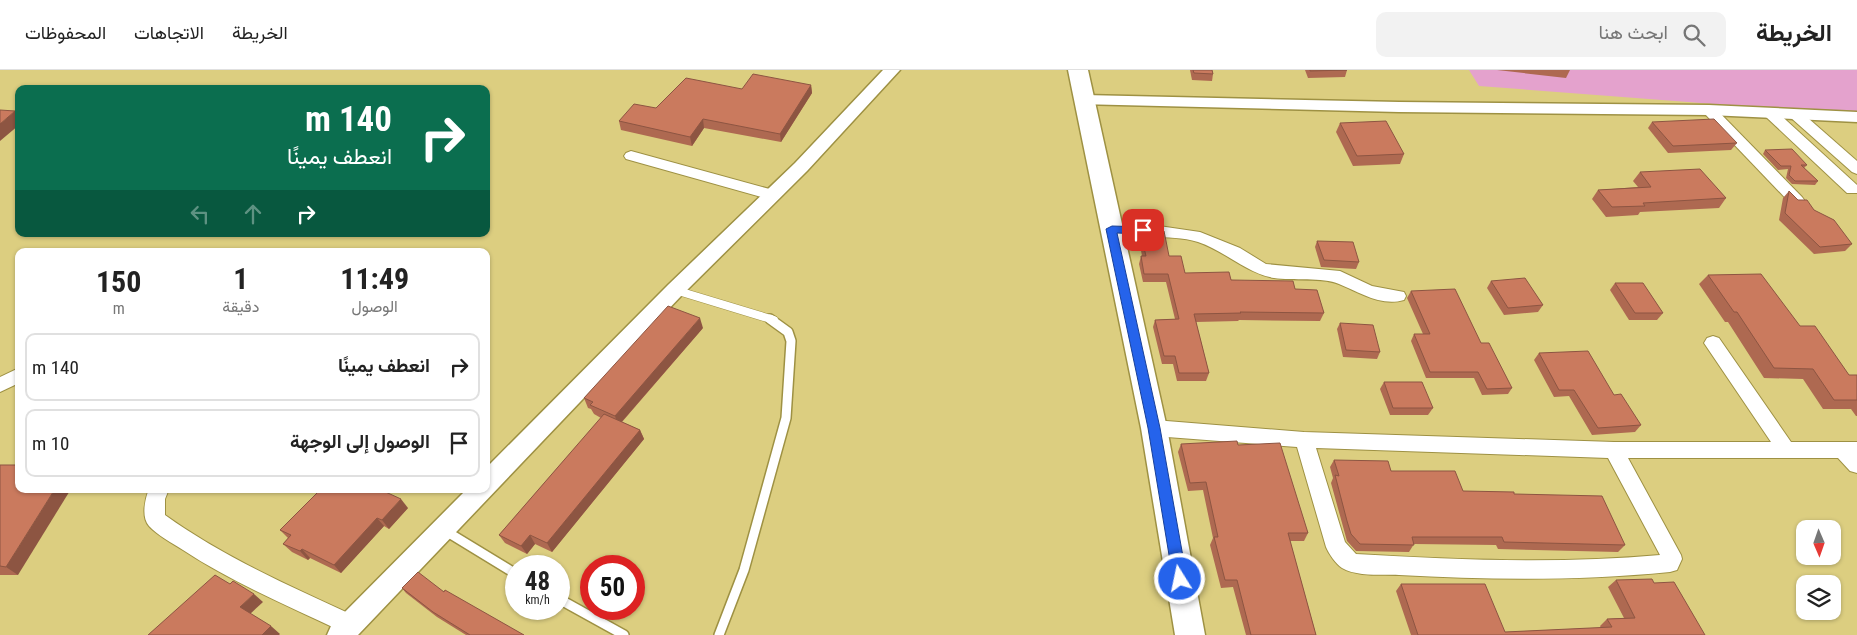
<!DOCTYPE html>
<html lang="ar">
<meta charset="utf-8">
<style>
body{margin:0;font-family:"Roboto Condensed",Vazirmatn,sans-serif;background:#f2f2f2;color:#222;direction:rtl;height:100vh;display:flex;flex-direction:column;font-size:19px;white-space:nowrap}
*{box-sizing:border-box;margin:0}
p{font-size:16px;color:#767676}
.icon{flex:none;width:28px;height:28px;fill:none;stroke:currentColor;stroke-width:2;stroke-linecap:round;stroke-linejoin:round}
.map{position:relative;flex:1;overflow:hidden;direction:ltr}
.side{position:absolute;left:15px;top:178px;width:475px;height:245px;display:flex;flex-direction:column;background:#fff;border-radius:10px;box-shadow:0 1px 4px #0004;direction:rtl}
.side>*{flex:none}
.banner{position:absolute;left:15px;top:15px;width:475px;height:152px;border-radius:10px;box-shadow:0 1px 4px #0004;direction:rtl;background:#0b6e4f;color:#fff;overflow:hidden}
.needle{width:32px;rotate:178deg}
.controls{position:absolute;left:1796px;top:450px;display:grid;gap:10px}
.controls a{display:grid;place-items:center;width:45px;height:45px;border-radius:10px;background:#fff;box-shadow:0 1px 4px #0004;font-size:25px}
.speed{position:absolute;left:505px;top:485px;display:flex;gap:10px;font-size:25px;font-weight:700;text-align:center}
.speed>*{display:grid;place-content:center;width:65px;height:65px;border-radius:50%;background:#fff;box-shadow:0 1px 4px #0004;line-height:1}
.speed small{font-size:12px;font-weight:400}
.speed .limit{border:8px solid #d22;background:#fff;color:#111}
.pin{position:absolute;display:grid;place-items:center;width:42px;height:42px;color:#fff;margin:-21px;border-radius:10px;box-shadow:0 2px 8px #0006}
.me{position:absolute;width:55px;margin:-28px;rotate:350deg;stroke-linejoin:round;filter:drop-shadow(0 0 4px #0008)}
.turn{display:flex;align-items:center;gap:18px;height:105px;padding:0 15px;font-size:22px}
.turn .icon{width:65px;height:65px;stroke-width:2.5}
.turn b{display:block;font-size:35px;line-height:42px}
.lanes{display:flex;align-items:center;height:48px;padding:0 15px;background:#0003;justify-content:center;gap:25px;direction:ltr}
.lanes .off{opacity:.35}
.eta{display:flex;justify-content:space-evenly;align-items:center;height:85px;text-align:center}
.eta b{font-size:30px;font-weight:700;line-height:35px}
ul{padding:0;list-style:none}
li{display:flex;align-items:center;gap:15px;height:68px;margin:0 10px 8px;padding:0 5px;border:2px solid #e0e0e0;border-radius:10px}
li div{flex:1}
li b{display:block;font-size:19px}
li em{font-style:normal}
header{display:flex;align-items:center;gap:30px;box-sizing:border-box;height:70px;padding:0 25px;background:#fff;border-bottom:1px solid #e0e0e0}
header strong{font-size:24px}
nav{display:flex;gap:28px;margin-inline-start:auto;font-size:18px}
.search{width:350px;height:45px;background:#f2f2f2;display:flex;align-items:center;gap:12px;box-sizing:border-box;padding:0 18px;border-radius:10px;color:#767676;font-size:19px}
.map>svg:first-child{display:block}
.green{fill:#e4a2cd}
.lines{fill:none;stroke-linecap:round;stroke-linejoin:round}
.service-far1-casing{stroke:#9e9143;stroke-width:9}
.service-casing{stroke:#9e9143;stroke-width:12}
.minor-casing{stroke:#9e9143;stroke-width:2}
.tertiary-casing{stroke:#9e9143;stroke-width:3}
.secondary-casing{stroke:#9e9143;stroke-width:3}
.service-far1{stroke:#fff;stroke-width:8}
.service{stroke:#fff;stroke-width:9}
.minor{fill:#fff;fill-rule:evenodd}
.tertiary{fill:#fff;fill-rule:evenodd}
.secondary{fill:#fff;fill-rule:evenodd}
.wall{fill:#ae6951}
.shaded-wall{fill:#8d5542}
.building{fill:#ca7a5e;stroke:#8d5542}
.route{fill:#2563eb;stroke:#184099}
</style>
<header>
<strong>الخريطة</strong>
<div class="search"><svg class="icon" aria-label="search" viewBox="0 0 24 24"><circle cx="10" cy="10" r="6"/><path d="M15 15l6 6"/></svg>ابحث هنا</div>
<nav><a>الخريطة</a><a>الاتجاهات</a><a>المحفوظات</a></nav>
</header>
<div class="map">
<svg width="1857" height="565" viewBox="0 0 1857 565">
<rect width="100%" height="100%" fill="#dcce80"/>
<polygon class="green" points="1469,0 1857,0 1857,45 1479,16"/>
<g class="lines">
<defs>
<polyline id="service-far1" points="675,220 774,250"/>
<g id="service">
<polyline points="444,460 516,504"/>
<polyline points="559,529 624,565"/>
<polyline points="719,565 744,500 786,348 791,271 788,262 770,249"/>
</g>
<g id="minor">
<polygon points="1709,36 1714,37 1802,127 1805,131 1802,135 1797,136 1792,135 1704,43 1702,40 1704,37"/>
<polygon points="1770,39 1775,40 1857,115 1857,123 1847,123 1765,46 1763,43 1765,40"/>
<polygon points="1795,40 1800,41 1857,91 1857,104 1852,102 1790,47 1788,44 1790,41"/>
<polygon points="631,81 777,121 780,125 777,129 772,130 626,89 624,86 626,83"/>
<path d="M 1112,154 L 1159,156 L 1200,162 L 1240,178 L 1266,194 L 1340,201 L 1372,216 L 1404,222 L 1406,226 L 1404,230 C 1381,237 1359,222 1339,214 C 1323,207 1292,211 1274,208 C 1246,203 1225,181 1198,172 C 1168,163 1135,171 1106,163 L 1104,159 L 1106,155 Z"/>
<path d="M 1713,266 L 1719,268 L 1791,372 L 1857,372 L 1857,403 L 1850,401 L 1838,388 L 1628,388 L 1681,485 L 1682,489 L 1677,500 L 1670,502 C 1580,511 1489,510 1399,505 C 1382,504 1357,507 1342,498 C 1336,494 1329,484 1326,477 L 1297,377 L 1154,366 L 1147,363 L 1145,358 L 1147,353 L 1154,350 L 1304,362 L 1614,372 L 1771,372 L 1704,273 L 1707,268 ZM 1316,378 L 1608,388 L 1660,485 C 1559,494 1457,490 1356,484 L 1345,472 Z"/>
<polygon points="19,298 19,313 0,322 0,307"/>
<path d="M 149,419 L 169,419 L 165,429 L 165,445 C 225,488 292,517 359,548 L 362,555 L 359,562 L 351,565 L 343,562 C 289,536 233,513 183,480 C 172,473 157,465 149,456 C 141,447 145,429 149,419 Z"/>
</g>
<g id="tertiary">
<polygon points="883,0 900,0 807,101 682,225 358,565 327,565 331,556 467,419 486,419 486,398 668,215 795,93"/>
<polygon points="1084,25 1399,32 1709,35 1857,42 1857,52 1709,45 1399,42 1078,34 1076,30 1078,26"/>
</g>
<polygon id="secondary" points="1068,0 1088,0 1167,358 1205,565 1175,565 1141,358"/>
</defs>
<use href="#service-far1" class="service-far1-casing"/>
<use href="#service" class="service-casing"/>
<use href="#minor" class="minor-casing"/>
<use href="#tertiary" class="tertiary-casing"/>
<use href="#secondary" class="secondary-casing"/>
<use href="#service-far1" class="service-far1"/>
<use href="#service" class="service"/>
<use href="#minor" class="minor"/>
<use href="#tertiary" class="tertiary"/>
<use href="#secondary" class="secondary"/>
</g>
<g class="wall">
<polygon points="1190,0 1212,0 1213,4 1212,11 1192,10"/>
<polygon points="1300,0 1347,0 1345,7 1308,8 1305,0"/>
<polygon points="1497,0 1570,0 1566,8"/>
<polygon points="811,15 812,23 781,72 704,58 692,76 621,60 619,51 656,38 742,19"/>
<polygon points="1652,52 1737,73 1731,80 1668,83 1648,58"/>
<polygon points="1340,53 1404,84 1400,94 1353,96 1336,62"/>
<polygon points="1765,80 1807,95 1804,98 1818,111 1815,115 1792,114 1786,108 1788,99 1778,100 1763,84"/>
<polygon points="1640,102 1726,128 1719,138 1640,142 1638,145 1606,147 1592,129 1598,120 1638,117 1633,111"/>
<polygon points="1789,121 1798,130 1814,140 1852,174 1845,181 1814,184 1779,150 1783,128"/>
<polygon points="1140,162 1169,186 1185,203 1295,219 1324,243 1320,251 1239,250 1238,251 1196,252 1209,303 1206,311 1177,311 1173,294 1162,294 1153,257 1155,250 1175,249 1166,212 1143,212 1139,194 1141,186 1142,186 1139,170"/>
<polygon points="1317,171 1359,192 1356,199 1321,197 1315,177"/>
<polygon points="1708,205 1800,256 1849,305 1857,305 1857,346 1856,346 1851,339 1823,339 1803,309 1764,308 1728,252 1725,252 1699,214"/>
<polygon points="1491,211 1543,235 1538,242 1504,245 1487,218"/>
<polygon points="1615,213 1663,243 1657,250 1629,250 1610,220"/>
<polygon points="1411,221 1481,273 1512,318 1508,324 1482,325 1474,308 1426,308 1411,271 1414,264 1423,264 1407,228"/>
<polygon points="1340,253 1380,282 1377,289 1343,287 1337,259"/>
<polygon points="703,258 622,352 640,360 644,369 552,482 535,474 527,484 505,473 499,465 601,348 594,344 591,339 588,338 584,328"/>
<polygon points="1539,283 1614,325 1641,355 1635,362 1592,365 1569,326 1554,327 1534,290"/>
<polygon points="1384,312 1433,338 1428,345 1390,345 1380,319"/>
<polygon points="1181,374 1238,375 1308,463 1304,471 1290,471 1316,565 1246,565 1233,517 1221,518 1210,475 1213,468 1203,420 1188,421 1178,382"/>
<polygon points="1334,390 1391,401 1463,421 1514,424 1625,475 1618,482 1498,479 1496,475 1414,474 1409,482 1356,481 1347,471 1331,413 1333,408 1330,397"/>
<polygon points="0,395 18,505 0,505"/>
<polygon points="408,438 389,459 384,456 341,503 310,488 308,490 292,482 283,474 288,468 280,460"/>
<polygon points="1616,510 1654,513 1705,565 1411,565 1396,521 1401,514 1505,562 1601,558 1600,556 1607,549 1624,548 1608,517"/>
<polygon points="402,518 444,522 524,565 466,565 437,547 406,523"/>
</g>
<g class="shaded-wall">
<polygon points="811,15 812,23 781,72 780,64"/>
<polygon points="15,41 19,45 19,55 0,71 0,54"/>
<polygon points="703,49 704,58 692,76 690,67"/>
<polygon points="700,248 703,258 618,356 615,346"/>
<polygon points="640,360 644,369 552,482 547,473"/>
<polygon points="55,419 71,419 18,505 6,497"/>
<polygon points="401,429 408,438 389,459 382,450"/>
<polygon points="377,448 384,456 341,503 334,495"/>
<polygon points="530,465 535,474 527,484 521,476"/>
<polygon points="302,479 310,488 308,490 300,481"/>
<polygon points="254,524 263,532 249,545 240,537"/>
<polygon points="271,556 280,564 279,565 262,565"/>
</g>
<g class="building">
<polygon points="1193,0 1212,0 1213,4 1194,3"/>
<polygon points="1310,0 1347,0 1310,1"/>
<polygon points="753,4 811,15 780,64 703,49 690,67 619,51 634,34 656,38 686,8 742,19"/>
<polygon points="0,40 15,41 0,54"/>
<polygon points="1714,49 1737,73 1673,76 1652,52"/>
<polygon points="1386,51 1404,84 1357,86 1340,53"/>
<polygon points="1792,79 1807,95 1801,95 1818,111 1795,111 1789,105 1791,96 1781,96 1765,80"/>
<polygon points="1700,99 1726,128 1643,133 1645,136 1612,137 1598,120 1651,117 1640,102"/>
<polygon points="1789,121 1798,130 1807,130 1814,140 1834,150 1852,174 1820,177 1785,143"/>
<polygon points="1164,161 1169,186 1181,186 1185,203 1229,202 1231,210 1293,211 1295,219 1317,220 1324,243 1240,242 1241,243 1194,244 1209,303 1179,303 1175,286 1164,286 1155,250 1179,249 1168,204 1144,204 1141,186 1146,186 1140,162"/>
<polygon points="1317,171 1353,172 1359,192 1324,190"/>
<polygon points="1761,204 1800,256 1815,256 1849,305 1857,305 1857,330 1834,330 1813,299 1774,298 1737,242 1734,242 1708,205"/>
<polygon points="1525,208 1543,235 1508,238 1491,211"/>
<polygon points="1615,213 1643,213 1663,243 1635,243"/>
<polygon points="1455,219 1481,273 1489,273 1512,318 1487,319 1478,302 1430,302 1414,264 1430,264 1411,221"/>
<polygon points="668,236 700,248 615,346 590,335 593,332 584,328"/>
<polygon points="1340,253 1373,255 1380,282 1346,280"/>
<polygon points="1588,281 1614,325 1621,324 1641,355 1598,358 1574,320 1559,320 1539,283"/>
<polygon points="1384,312 1422,312 1433,338 1393,338"/>
<polygon points="604,344 640,360 547,473 530,465 521,476 499,465"/>
<polygon points="1237,371 1238,375 1280,373 1308,463 1288,463 1316,565 1251,565 1237,510 1225,510 1214,467 1218,467 1206,412 1190,413 1181,374"/>
<polygon points="1334,390 1388,391 1391,401 1455,401 1463,421 1514,422 1514,424 1602,426 1625,475 1504,472 1502,467 1412,467 1414,475 1360,474 1351,464 1347,451 1335,405 1339,406"/>
<polygon points="0,395 19,395 19,419 55,419 6,497 0,496"/>
<polygon points="321,419 379,419 401,429 382,450 377,448 334,495 302,479 300,481 283,474 291,465 280,460"/>
<polygon points="418,502 444,522 445,520 524,565 470,565 433,542 402,518"/>
<polygon points="215,505 230,514 233,511 254,524 240,537 271,556 262,565 148,565"/>
<polygon points="1652,509 1654,513 1674,512 1705,565 1418,565 1401,514 1485,514 1505,562 1612,557 1607,549 1635,548 1616,510"/>
</g>
<polygon class="route" points="1112,156 1143,157 1148,160 1143,164 1117,163 1160,358 1187,509 1185,513 1180,515 1175,513 1173,509 1148,358 1106,159"/>
</svg>
<div class="controls">
<a><svg class="needle" viewBox="-14 -14 28 28"><path d="M0-13l5 13h-10z" fill="#e53935"/><path d="M0 13l5-13h-10z" fill="#767676"/></svg></a>
<a><svg class="icon" aria-label="layers" viewBox="0 0 24 24"><path d="M12 4l9 5-9 5-9-5zM3 14l9 5 9-5"/></svg></a>
</div>
<div class="speed"><div>48<small>km/h</small></div><div class="limit">50</div></div>
<div class="pin" style="left:1143px;top:160px;background:#d93025"><svg class="icon" aria-label="arrive" viewBox="0 0 24 24"><path d="M6 21V4h12l-3 4 3 4H6"/></svg></div>
<svg class="me" style="left:1180px;top:509px" viewBox="-20 -20 40 40"><circle r="17" fill="#2563eb" stroke="#fff" stroke-width="3"/><path d="M0-11L8 9 0 5-8 9z" fill="#fff"/></svg>
<div class="banner">
<div class="turn"><svg class="icon" aria-label="right" viewBox="0 0 24 24"><path d="M7 20v-9h11M14 6l5 5-5 5"/></svg><div><b>140 m</b>انعطف يمينًا</div></div>
<div class="lanes"><svg class="icon off" aria-label="left" viewBox="0 0 24 24"><path d="M17 20v-9H6M10 6l-5 5 5 5"/></svg><svg class="icon off" aria-label="ahead" viewBox="0 0 24 24"><path d="M12 20V5M6 11l6-6 6 6"/></svg><svg class="icon" aria-label="right" viewBox="0 0 24 24"><path d="M7 20v-9h11M14 6l5 5-5 5"/></svg></div>
</div>
<section class="side">
<div class="eta">
<div><b>11:49</b><p>الوصول</p></div>
<div><b>1</b><p>دقيقة</p></div>
<div><b>150</b><p>m</p></div>
</div>
<ul>
<li><svg class="icon" aria-label="right" viewBox="0 0 24 24"><path d="M7 20v-9h11M14 6l5 5-5 5"/></svg><div><b>انعطف يمينًا</b></div><em>140 m</em></li>
<li><svg class="icon" aria-label="arrive" viewBox="0 0 24 24"><path d="M6 21V4h12l-3 4 3 4H6"/></svg><div><b>الوصول إلى الوجهة</b></div><em>10 m</em></li>
</ul>
</section>
</div>
